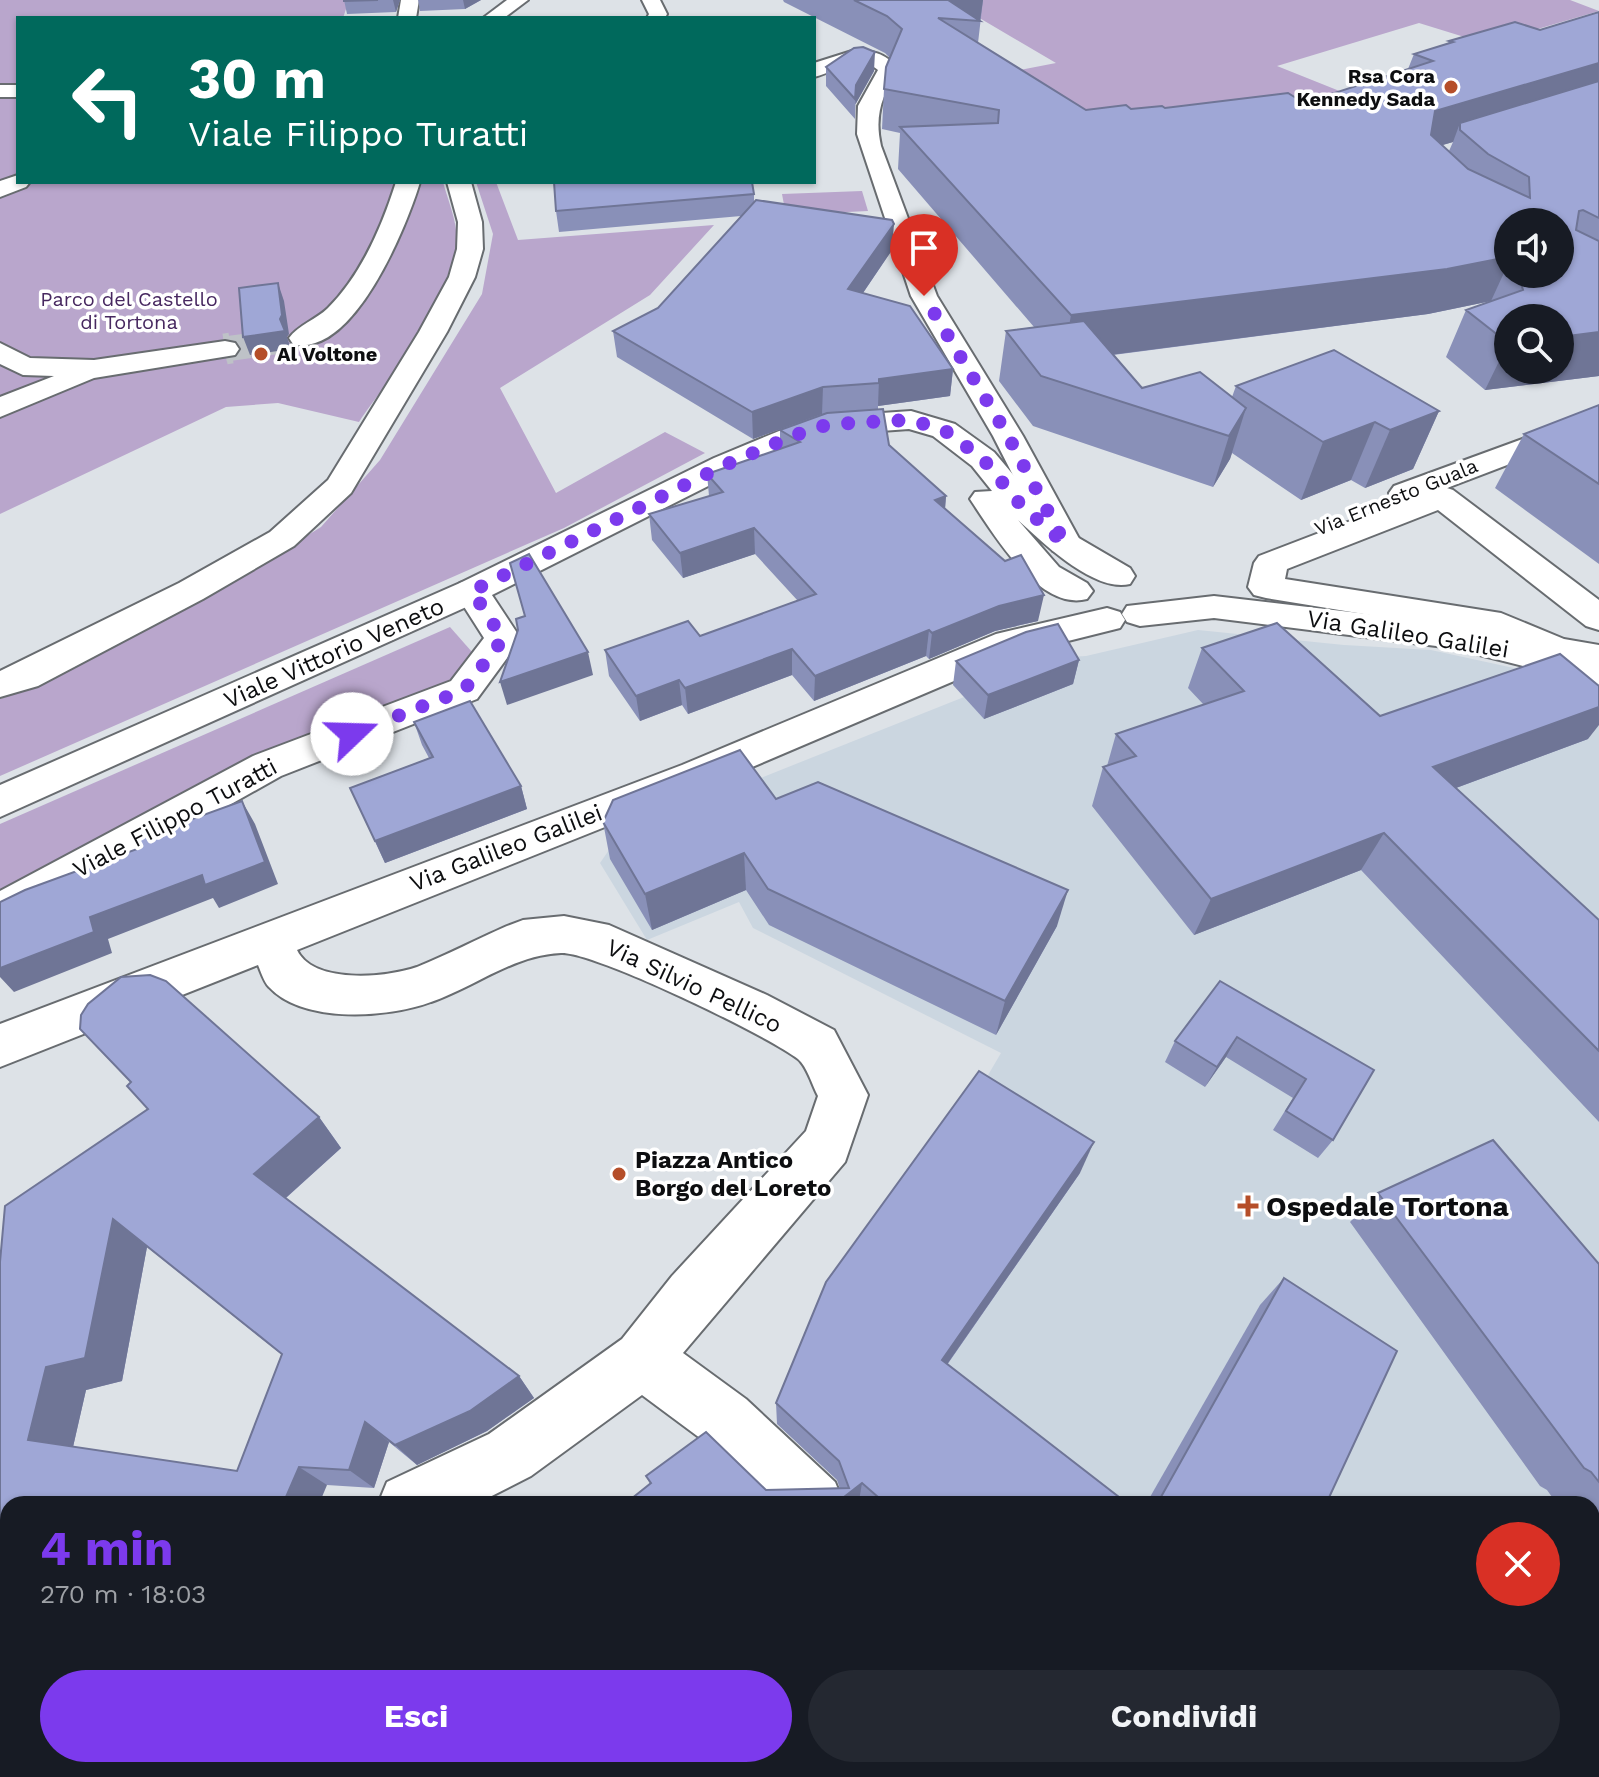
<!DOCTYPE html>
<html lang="it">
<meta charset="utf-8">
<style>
body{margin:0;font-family:"Work Sans",sans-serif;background:#242831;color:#f1f3f6;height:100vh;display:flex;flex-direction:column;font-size:30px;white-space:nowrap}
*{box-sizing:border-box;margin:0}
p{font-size:26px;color:#9ea1a6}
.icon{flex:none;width:44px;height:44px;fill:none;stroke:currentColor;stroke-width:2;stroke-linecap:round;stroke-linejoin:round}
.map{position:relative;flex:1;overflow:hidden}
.details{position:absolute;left:0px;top:1496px;width:1600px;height:282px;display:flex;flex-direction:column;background:#171b24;border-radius:24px 24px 0 0;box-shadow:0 2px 6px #0004}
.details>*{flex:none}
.guide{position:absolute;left:16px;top:16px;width:800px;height:168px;border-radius:0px;box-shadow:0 2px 6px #0004;background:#00695c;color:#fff;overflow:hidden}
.controls{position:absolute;left:1494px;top:208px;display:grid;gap:16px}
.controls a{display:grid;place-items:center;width:80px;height:80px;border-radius:50%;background:#171b24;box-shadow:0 2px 6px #0004;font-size:40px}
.pin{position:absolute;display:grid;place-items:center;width:68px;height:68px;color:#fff;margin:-82px -34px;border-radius:50% 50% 50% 0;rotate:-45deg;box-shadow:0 0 8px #0007}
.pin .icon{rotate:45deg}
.me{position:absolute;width:88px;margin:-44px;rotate:69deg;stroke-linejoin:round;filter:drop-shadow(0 0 6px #0008)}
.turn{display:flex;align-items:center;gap:28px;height:168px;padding:0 40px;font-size:36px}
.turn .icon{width:104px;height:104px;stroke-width:2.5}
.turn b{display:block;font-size:56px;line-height:68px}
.round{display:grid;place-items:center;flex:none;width:84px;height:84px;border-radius:42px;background:#242831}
.overview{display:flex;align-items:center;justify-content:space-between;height:136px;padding:0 40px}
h1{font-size:48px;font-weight:700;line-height:60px;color:#7c3aed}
.cta{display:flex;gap:16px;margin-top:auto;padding:16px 40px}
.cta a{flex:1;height:92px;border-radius:48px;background:#7c3aed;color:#fff;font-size:32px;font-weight:700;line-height:92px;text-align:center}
.cta a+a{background:#242831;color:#f1f3f6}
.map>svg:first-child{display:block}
.built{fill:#cbd6e0}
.green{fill:#b9a6cc}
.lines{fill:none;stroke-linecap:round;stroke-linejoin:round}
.street-tunnel-far1{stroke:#bec2c7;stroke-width:25;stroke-dasharray:25 13;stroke-linecap:butt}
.street-tunnel{stroke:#bec2c7;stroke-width:31;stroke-dasharray:31 16;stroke-linecap:butt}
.street-casing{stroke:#686c70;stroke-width:4}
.secondary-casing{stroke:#686c70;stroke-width:4}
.street{fill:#fff;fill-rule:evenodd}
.secondary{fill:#fff;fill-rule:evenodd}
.wall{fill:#8990b8;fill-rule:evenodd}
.shaded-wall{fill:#6f7596}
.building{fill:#9fa7d6;stroke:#6f7596;stroke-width:2;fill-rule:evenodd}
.route{stroke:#7c3aed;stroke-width:14;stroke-dasharray:0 25.2}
.poi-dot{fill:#b54e29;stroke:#fff;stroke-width:3}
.labels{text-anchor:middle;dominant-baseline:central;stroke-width:7;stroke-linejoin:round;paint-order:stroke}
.far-poi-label{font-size:20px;font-weight:bold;fill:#0d0e10;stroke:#fff;text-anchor:end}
.far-park-label{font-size:20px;fill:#472860;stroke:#fff}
.far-street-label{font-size:20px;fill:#0d0e10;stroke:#fff}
.street-label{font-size:24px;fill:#0d0e10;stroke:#fff}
.poi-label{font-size:24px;font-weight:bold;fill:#0d0e10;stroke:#fff;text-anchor:start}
.near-poi-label{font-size:28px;font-weight:bold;fill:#0d0e10;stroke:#fff;text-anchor:start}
</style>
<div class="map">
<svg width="1599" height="1777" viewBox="0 0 1599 1777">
<rect width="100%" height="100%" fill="#dde2e7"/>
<polygon class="built" points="1198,630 1344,645 1431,650 1523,670 1599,695 1599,1777 1357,1777 1353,1770 1592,1770 1592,1504 1088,1504 934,1383 971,1104 1001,1053 753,928 739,902 647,940 600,863 620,834 964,697 1068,657 1086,656"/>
<g class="green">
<path d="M 0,0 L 349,0 L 343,18 L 18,18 L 18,182 L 443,182 C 447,197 454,214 456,230 C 462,293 393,372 359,422 L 278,403 L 226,407 L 0,514 Z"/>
<polygon points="949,0 1570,0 1599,11 1487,44 1419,23 1277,66 1352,96 1307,112 1076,135 995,75 1056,63"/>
<polygon points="476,182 496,182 518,240 714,225 650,295 500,388 556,493 665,432 705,453 564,528 0,776 0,699 20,692 239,578 321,527 380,460 482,294 493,234"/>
<polygon points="862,191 868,211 786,215 782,194"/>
<polygon points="450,627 472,652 451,688 0,891 0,824"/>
</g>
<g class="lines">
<polyline class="street-tunnel-far1" points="225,349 303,338"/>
<polyline class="street-tunnel" points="225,349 231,348"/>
<defs>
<g id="street">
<polygon points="507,0 528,0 504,18 483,18"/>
<polygon points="642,0 660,0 667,14 665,18 647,18 649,14"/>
<path d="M 852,51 C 872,50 886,53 898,69 C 882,96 874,115 881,146 L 937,296 L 1023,436 L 1082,544 L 1077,551 L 1065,554 L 1053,551 L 1048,544 L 993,436 L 911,296 L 857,134 L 858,106 L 878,70 C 858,52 835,72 814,77 L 814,63 Z"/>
<rect x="0" y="85" width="18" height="12"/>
<polygon points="18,175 18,182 30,182 26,187 0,197 0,181"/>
<path d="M 396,182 L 420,182 C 407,226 353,359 293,344 L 289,338 C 298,325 317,319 328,308 C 362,274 382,226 396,182 Z"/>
<polygon points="225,341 235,343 239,349 235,355 94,378 0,417 0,397 54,376 23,375 0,364 0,343 30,358 94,360"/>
<polygon points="1599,411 1599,430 1447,488 1453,490 1599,600 1599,630 1586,626 1438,510 1287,569 1285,579 1501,613 1564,639 1599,645 1599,669 1543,659 1493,635 1266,598 1254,595 1248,587 1254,563 1259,556 1400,502 1394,500 1389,493 1394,486"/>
<polygon points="472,580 484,583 521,639 477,699 281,776 16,925 0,930 0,891 253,756 451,681 484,638 454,591 460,583"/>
<path d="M 1107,608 L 1120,612 L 1125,620 L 1120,628 L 1020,653 L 710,785 L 297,950 C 313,984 386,978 417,967 C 447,955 477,939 507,926 L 523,920 L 564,916 L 609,925 L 767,995 L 834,1030 L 868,1095 L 845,1162 L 683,1353 L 746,1399 L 835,1482 L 844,1504 L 768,1504 L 704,1441 L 642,1395 L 531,1476 L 476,1504 L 378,1504 L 387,1482 L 489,1434 L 622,1339 L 672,1276 L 806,1131 L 818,1096 C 812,1085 807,1066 798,1059 C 769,1036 593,951 561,953 C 513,955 475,987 431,1002 C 388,1018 303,1024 269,987 C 264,982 261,972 258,965 L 0,1067 L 0,1024 L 682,765 L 996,634 Z"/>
<polygon points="434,1770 514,1770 511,1777 431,1777"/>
<polygon points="1070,1770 1144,1770 1147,1777 1073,1777"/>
</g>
<g id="secondary">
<polygon points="401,0 419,0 416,18 398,18"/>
<polygon points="447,182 471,182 482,222 483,249 475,277 447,332 351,493 294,546 203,599 38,686 0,697 0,671 179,583 270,532 328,480 419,332 449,277 457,249 458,222"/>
<path d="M 911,411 L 955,424 L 994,452 L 1032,497 L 1077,537 L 1130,568 L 1135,576 L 1130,584 C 1095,593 1043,543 1018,520 L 1059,567 L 1087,583 L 1093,591 L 1087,599 C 1039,612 993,533 970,499 L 975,492 L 992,491 L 972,466 L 933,436 L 909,429 L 826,435 L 806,441 L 736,472 L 484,599 L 0,817 L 0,785 L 460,583 L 714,458 L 784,429 L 823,417 Z"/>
<polygon points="1214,596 1452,624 1599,659 1599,685 1452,648 1214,618 1140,626 1127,622 1122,614 1127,606"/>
</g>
</defs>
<use href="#street" class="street-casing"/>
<use href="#secondary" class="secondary-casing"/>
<use href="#street" class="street"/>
<use href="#secondary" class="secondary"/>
</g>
<g class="wall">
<polygon points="344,0 400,0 396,12 347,14"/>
<polygon points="418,0 481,0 465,9 420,11"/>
<path d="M 783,0 L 983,0 L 978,43 L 1086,110 L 1304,103 L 1408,69 L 1414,54 L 1448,44 L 1449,41 L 1540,30 L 1599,12 L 1599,376 L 1485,390 L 1446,357 L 1466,310 L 1491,301 L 1428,314 L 1113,355 L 1142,388 L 1232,397 L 1236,386 L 1439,411 L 1413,469 L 1365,488 L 1351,480 L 1301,500 L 1232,453 L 1230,459 L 1213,487 L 1033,426 L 999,381 L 1006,331 L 1034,327 L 898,169 L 900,133 L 882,129 L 884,89 L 890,58 L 885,53 L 784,2 ZM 1453,142 L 1449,151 L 1442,145 ZM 1508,222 L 1560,274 L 1508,274 Z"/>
<polygon points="826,67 874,71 855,105 855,119 826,86"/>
<polygon points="754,194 754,201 892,250 863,293 953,369 950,396 878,406 878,409 889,445 946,496 945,508 1038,621 995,631 929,659 926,656 814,701 792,675 688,714 682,705 640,721 609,676 605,650 700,636 798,601 755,554 683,578 652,540 649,514 709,496 707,474 780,449 780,430 824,414 753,439 617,357 613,331 658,308 741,216 559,232 556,211"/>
<polygon points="1599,405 1599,564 1495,488 1524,434"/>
<polygon points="1202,648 1380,716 1588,739 1456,788 1599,920 1599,1122 1361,870 1194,935 1092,806 1103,767 1107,766 1116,734 1204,705 1188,688"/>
<polygon points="1079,660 1073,684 984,719 953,685 956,661"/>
<polygon points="414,722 521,786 527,809 385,863 350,788 429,758 422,745"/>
<polygon points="776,799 1057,926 996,1035 769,925 746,890 652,930 610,859 603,822"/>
<polygon points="1220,981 1374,1070 1333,1140 1318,1158 1273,1130 1293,1098 1226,1057 1205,1087 1165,1062 1175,1041"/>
<path d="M 80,1029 L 319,1117 L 341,1148 L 286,1198 L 519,1376 L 534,1398 L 487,1431 L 417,1465 L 389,1442 L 374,1488 L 327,1485 L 8,1504 L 148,1109 L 131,1083 ZM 147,1247 L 282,1355 L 237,1471 L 73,1447 L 86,1390 L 122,1381 Z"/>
<polygon points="1080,1173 947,1365 1128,1504 862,1504 859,1501 854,1504 633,1504 650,1484 646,1476 766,1490 840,1489 837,1480 777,1424 776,1403"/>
<polygon points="1378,1193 1599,1264 1599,1565 1592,1555 1592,1504 1557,1504 1547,1490 1540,1486 1350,1222"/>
<polygon points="1284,1278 1326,1504 1146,1504 1260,1305"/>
<polygon points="1146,1770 1391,1770 1150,1777"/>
</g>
<g class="shaded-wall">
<polygon points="393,0 400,0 396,12"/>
<polygon points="463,0 481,0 465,9"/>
<polygon points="943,0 983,0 980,21"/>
<polygon points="875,52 874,71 855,105 855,119 856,85"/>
<polygon points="1599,63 1599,97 1460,123 1453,142 1419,152 1435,111"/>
<polygon points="894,224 892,250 848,315 848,289"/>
<polygon points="1508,257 1508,264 1491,301 1428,314 1063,361 1071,315"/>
<polygon points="278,283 284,301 289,334 287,337 291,349 250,355 243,337 280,319"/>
<polygon points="1599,332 1599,376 1485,390 1508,343 1508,370 1560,370 1560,337"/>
<polygon points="953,369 950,396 878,406 879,379"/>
<polygon points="823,387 822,414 753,439 752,412"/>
<polygon points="1246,408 1230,459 1213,487 1229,436"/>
<polygon points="1439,411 1413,469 1365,488 1390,430"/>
<polygon points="1375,422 1351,480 1301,500 1323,442"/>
<polygon points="946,496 944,522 935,500"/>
<polygon points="754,528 755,554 683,578 680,553"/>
<polygon points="1044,595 1038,621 995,631 929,659 932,633 999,606"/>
<polygon points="929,630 926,656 814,701 815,676"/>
<polygon points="792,649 792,675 688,714 685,688"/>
<polygon points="588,652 593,675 507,705 500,682"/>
<polygon points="1079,660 1073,684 984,719 988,695"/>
<polygon points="679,680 682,705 640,721 636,696"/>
<polygon points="1599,707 1599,725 1588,739 1410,805 1433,767"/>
<polygon points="521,786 527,809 385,863 375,841"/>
<polygon points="242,801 255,824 278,884 219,908 213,898 108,939 112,953 14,992 0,977 0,968 90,917"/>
<polygon points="1384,833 1361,870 1194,935 1211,899"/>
<polygon points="744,853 746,890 652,930 645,894"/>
<polygon points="1068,890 1057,926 996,1035 1005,1001"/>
<polygon points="1237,1037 1226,1057 1205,1087 1217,1067"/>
<polygon points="319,1117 341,1148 280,1203 254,1174"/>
<polygon points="1094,1142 1080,1173 934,1383 942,1360"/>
<polygon points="113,1219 147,1247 122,1381 86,1390 70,1460 28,1440 46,1367"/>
<polygon points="519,1376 534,1398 487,1431 417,1465 395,1445"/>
<polygon points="365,1422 389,1442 374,1488 349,1470"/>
<polygon points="299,1467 327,1485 319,1504 283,1504"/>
<polygon points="862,1483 859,1501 854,1504 835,1504"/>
<polygon points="401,1770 425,1770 429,1777 405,1777"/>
</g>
<g class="building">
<polygon points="344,0 378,0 344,1"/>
<polygon points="854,0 948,0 980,21 938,18 1086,110 1126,105 1131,109 1162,106 1165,108 1288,93 1304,103 1433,61 1414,54 1453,42 1449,41 1515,22 1540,30 1599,12 1599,63 1435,111 1431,135 1468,169 1530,198 1529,177 1488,154 1460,130 1460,123 1599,81 1599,218 1583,210 1579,211 1576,230 1599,241 1599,332 1560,337 1560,318 1508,318 1508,343 1466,310 1523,290 1518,274 1560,274 1560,222 1508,222 1508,257 1447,269 1071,315 900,127 998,123 999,110 884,89 886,67 902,29 887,16"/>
<polygon points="863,47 875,52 856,85 855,99 826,67 854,48"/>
<polygon points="554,182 752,182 754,194 556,211"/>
<polygon points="756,200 892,220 894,224 848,289 910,306 953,369 879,379 879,383 823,387 752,412 613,331 658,308"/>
<polygon points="278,283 282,315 280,319 285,331 243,337 239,288"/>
<polygon points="1084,321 1142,388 1200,372 1246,408 1229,436 1041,376 1006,331"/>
<polygon points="1334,350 1439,411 1390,430 1375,422 1323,442 1236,386"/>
<polygon points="1599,405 1599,484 1524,434"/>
<polygon points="883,409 889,445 946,496 935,500 1005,561 1021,555 1044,595 999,606 932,633 929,630 815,676 792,649 685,688 679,680 636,696 605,650 688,621 700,636 816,594 754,528 680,553 649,514 723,492 707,474 800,442 780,430 827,413"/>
<polygon points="529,554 588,652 500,682 518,630 516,619 525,616 510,563"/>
<polygon points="1277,623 1380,716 1560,654 1599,686 1599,707 1433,767 1599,920 1599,1051 1384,833 1211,899 1103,767 1136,756 1116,734 1244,691 1202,648"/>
<polygon points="1058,624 1079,660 988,695 956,661 1026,632"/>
<polygon points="470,701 521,786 375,841 350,788 433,757 414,722"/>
<polygon points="740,750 776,799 818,782 1068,890 1005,1001 768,889 744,853 645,894 603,822 613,800"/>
<polygon points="242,801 265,862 205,885 202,875 90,917 94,932 0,968 0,902 25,890 140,848 137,839"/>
<path d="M 150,975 L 166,981 L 319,1117 L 254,1174 L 519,1376 L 470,1411 L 395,1445 L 365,1422 L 349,1470 L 299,1467 L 283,1504 L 8,1504 L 8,1654 L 0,1653 L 0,1262 L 5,1206 L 148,1109 L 127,1086 L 131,1082 L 80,1029 L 81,1015 L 88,1004 L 121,977 ZM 113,1219 L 282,1354 L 237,1471 L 28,1440 L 46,1367 L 85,1358 Z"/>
<polygon points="1220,981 1374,1070 1333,1140 1286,1111 1306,1079 1237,1037 1217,1067 1175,1041"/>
<polygon points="979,1071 1094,1142 942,1360 1128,1504 886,1504 862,1483 835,1504 633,1504 631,1499 651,1483 646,1476 706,1432 766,1490 849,1488 839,1461 776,1403 826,1282"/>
<polygon points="1493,1140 1599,1264 1599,1482 1591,1472 1584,1468 1378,1193"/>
<polygon points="1284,1278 1397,1351 1326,1504 1157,1504"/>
<polygon points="194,1770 401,1770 405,1777 194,1777"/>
<polygon points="551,1770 1087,1770 1090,1777 536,1777"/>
<polygon points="1170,1770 1391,1770 1396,1777 1156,1777 1174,1776"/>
</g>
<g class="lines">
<polyline class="route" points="352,734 464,690 503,639 472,591 725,465 795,435 823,426 850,423 911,420 944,430 983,459 1020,504 1065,544 1008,436 924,296"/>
</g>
<g class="poi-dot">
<circle cx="1451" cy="87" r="8"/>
<circle cx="261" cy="354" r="8"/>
<circle cx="619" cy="1174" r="8"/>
<path d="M1244 1194h8v8h8v8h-8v8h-8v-8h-8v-8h8z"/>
</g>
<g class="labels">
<g class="far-poi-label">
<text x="1435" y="76">Rsa Cora<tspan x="1435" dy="23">Kennedy Sada</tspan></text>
<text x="277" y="354" text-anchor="start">Al Voltone</text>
</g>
<g class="far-park-label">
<text x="129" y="299">Parco del Castello<tspan x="129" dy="23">di Tortona</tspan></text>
</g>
<g class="far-street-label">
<text transform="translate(1396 497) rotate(-22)">Via Ernesto Guala</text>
</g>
<g class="street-label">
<text transform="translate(1408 634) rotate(9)">Via Galileo Galilei</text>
<text transform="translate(334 653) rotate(-24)">Viale Vittorio Veneto</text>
<text transform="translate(175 818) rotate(-28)">Viale Filippo Turatti</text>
<text transform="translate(506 848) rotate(-21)">Via Galileo Galilei</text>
<text transform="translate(694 986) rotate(25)">Via Silvio Pellico</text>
</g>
<g class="poi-label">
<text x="635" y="1160">Piazza Antico<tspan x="635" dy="28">Borgo del Loreto</tspan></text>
</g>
<g class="near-poi-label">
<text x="1266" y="1206">Ospedale Tortona</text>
</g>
</g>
</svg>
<div class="controls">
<a><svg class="icon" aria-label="sound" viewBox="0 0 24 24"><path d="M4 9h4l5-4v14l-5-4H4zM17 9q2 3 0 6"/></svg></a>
<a><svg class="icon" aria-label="search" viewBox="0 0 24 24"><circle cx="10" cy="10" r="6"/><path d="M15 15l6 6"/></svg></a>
</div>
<div class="pin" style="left:924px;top:296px;background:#d93025"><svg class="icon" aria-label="arrive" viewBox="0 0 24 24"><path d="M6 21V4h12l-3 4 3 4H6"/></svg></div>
<svg class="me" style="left:352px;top:734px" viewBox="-20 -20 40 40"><circle r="19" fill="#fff"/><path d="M0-13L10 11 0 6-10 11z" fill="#7c3aed"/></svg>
<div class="guide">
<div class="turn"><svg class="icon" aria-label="left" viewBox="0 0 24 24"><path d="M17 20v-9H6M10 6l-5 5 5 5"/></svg><div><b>30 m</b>Viale Filippo Turatti</div></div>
</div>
<section class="details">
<div class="overview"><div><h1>4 min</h1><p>270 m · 18:03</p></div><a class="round" style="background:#d93025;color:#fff"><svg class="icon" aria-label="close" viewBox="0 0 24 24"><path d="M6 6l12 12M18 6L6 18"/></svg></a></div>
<div class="cta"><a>Esci</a><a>Condividi</a></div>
</section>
</div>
